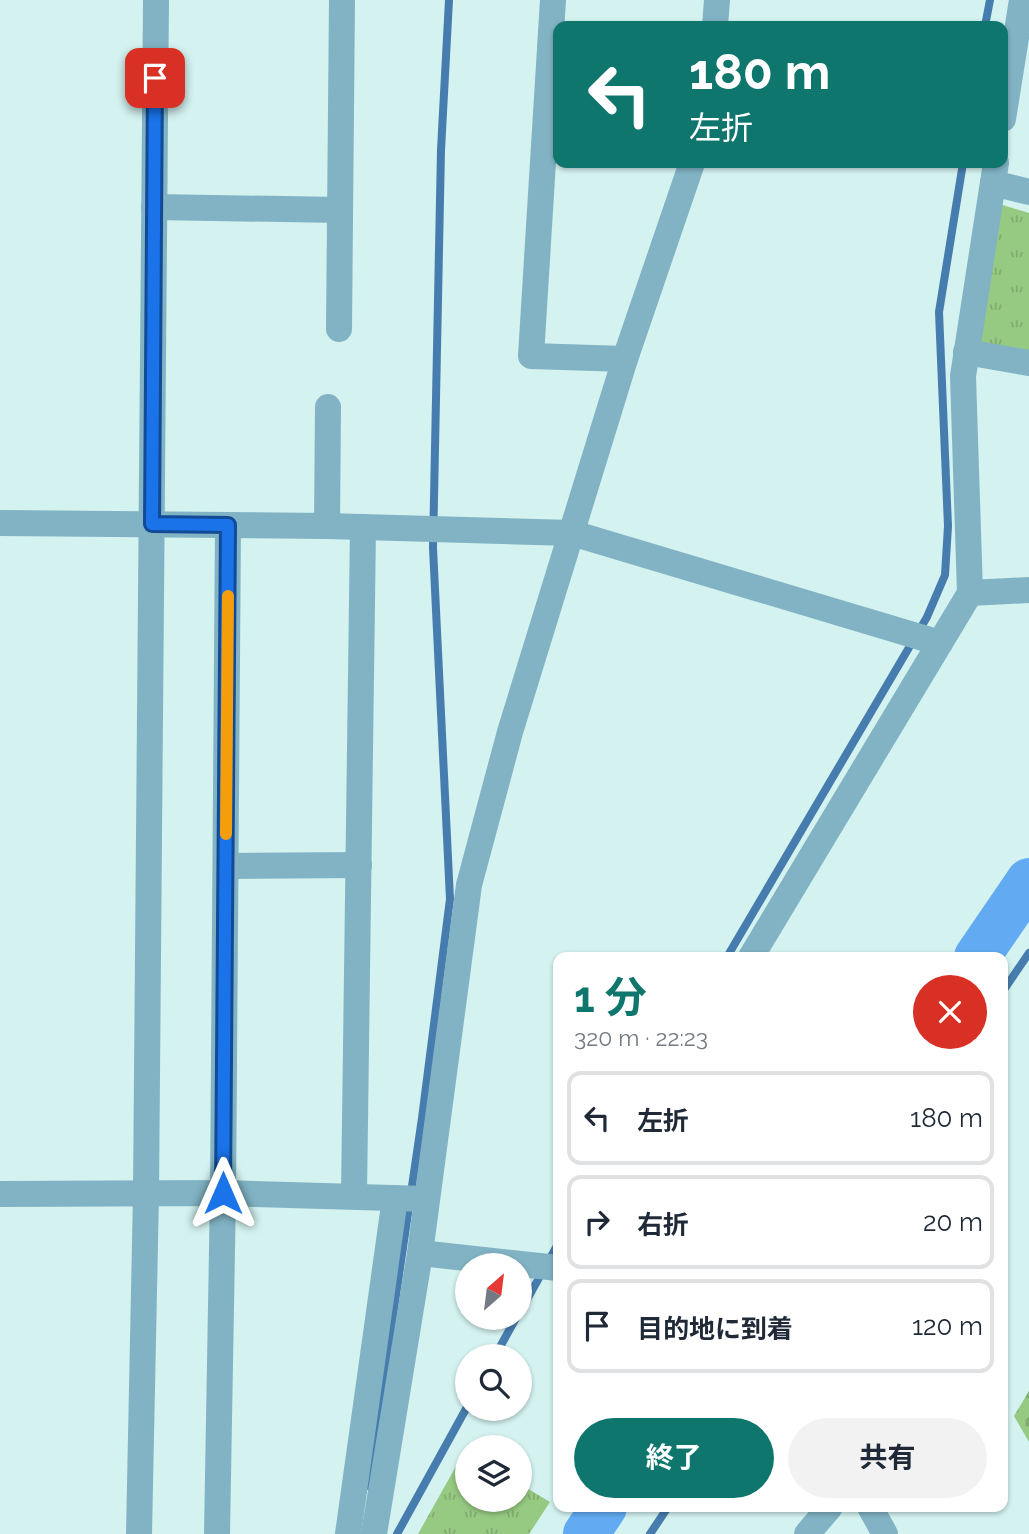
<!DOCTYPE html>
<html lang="ja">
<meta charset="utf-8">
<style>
body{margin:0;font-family:Raleway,"Noto Sans JP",sans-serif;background:#f2f2f3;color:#1f2937;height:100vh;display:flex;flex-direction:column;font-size:26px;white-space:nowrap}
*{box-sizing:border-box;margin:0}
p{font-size:23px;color:#747a83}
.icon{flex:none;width:38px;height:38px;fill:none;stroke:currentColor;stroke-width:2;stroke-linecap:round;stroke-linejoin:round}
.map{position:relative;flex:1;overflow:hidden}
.side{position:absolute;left:553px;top:952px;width:455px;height:560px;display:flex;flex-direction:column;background:#fff;border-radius:14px;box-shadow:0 2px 5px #0004}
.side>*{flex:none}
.banner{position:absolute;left:553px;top:21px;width:455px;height:147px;border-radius:14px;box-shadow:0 2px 5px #0004;background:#0f766e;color:#fff;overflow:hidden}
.needle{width:46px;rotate:28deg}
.fabs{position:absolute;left:455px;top:1253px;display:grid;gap:14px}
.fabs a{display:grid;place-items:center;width:77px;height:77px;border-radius:50%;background:#fff;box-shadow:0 2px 5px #0004;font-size:35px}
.pin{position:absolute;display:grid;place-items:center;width:60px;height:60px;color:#fff;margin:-30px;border-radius:14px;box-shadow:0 4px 10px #0006}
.me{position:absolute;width:77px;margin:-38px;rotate:0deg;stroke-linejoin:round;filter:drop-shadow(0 0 5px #0008)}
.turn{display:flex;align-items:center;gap:24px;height:147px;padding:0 21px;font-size:32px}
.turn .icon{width:91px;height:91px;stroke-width:2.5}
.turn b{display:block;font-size:49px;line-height:60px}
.round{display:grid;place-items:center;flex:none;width:74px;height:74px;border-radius:37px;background:#f2f2f3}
.overview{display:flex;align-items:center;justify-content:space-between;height:119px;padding:0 21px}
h1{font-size:42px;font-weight:700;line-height:52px;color:#0f766e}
.cta{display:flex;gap:14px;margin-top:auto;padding:14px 21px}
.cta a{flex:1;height:80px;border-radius:42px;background:#0f766e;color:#fff;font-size:28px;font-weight:700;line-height:80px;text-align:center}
.cta a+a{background:#f2f2f3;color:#1f2937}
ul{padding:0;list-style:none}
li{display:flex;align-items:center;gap:21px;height:94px;margin:0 14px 10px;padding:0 7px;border:4px solid #e0e1e3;border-radius:14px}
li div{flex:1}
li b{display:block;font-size:26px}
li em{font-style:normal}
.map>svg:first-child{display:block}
.cemetery{fill:url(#cemetery-stones)}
.park{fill:url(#park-tufts)}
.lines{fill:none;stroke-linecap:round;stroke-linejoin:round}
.stream{stroke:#477dae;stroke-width:8}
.river{stroke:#62abf2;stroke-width:46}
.minor{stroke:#81b3c4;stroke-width:26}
.route-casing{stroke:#114b97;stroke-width:18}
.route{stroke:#1a73e8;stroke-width:12}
.slow{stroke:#f59e0b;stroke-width:12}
</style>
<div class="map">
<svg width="1029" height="1534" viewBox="0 0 1029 1534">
<defs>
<pattern id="cemetery-stones" width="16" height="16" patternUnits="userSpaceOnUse" patternTransform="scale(1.75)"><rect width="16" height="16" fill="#96ca82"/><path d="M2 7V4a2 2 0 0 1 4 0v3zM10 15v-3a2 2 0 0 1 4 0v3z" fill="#80ac6f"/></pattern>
<pattern id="park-tufts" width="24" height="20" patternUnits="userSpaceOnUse" patternTransform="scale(1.75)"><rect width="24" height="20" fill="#96ca82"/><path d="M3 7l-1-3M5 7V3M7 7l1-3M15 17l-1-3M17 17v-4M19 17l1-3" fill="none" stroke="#80ac6f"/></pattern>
</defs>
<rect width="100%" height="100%" fill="#d3f2f0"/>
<polygon class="cemetery" points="1029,1391 1029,1442 1014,1416"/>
<g class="park">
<polygon points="996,203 1029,213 1029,354 978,345"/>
<polygon points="464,1452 467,1454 467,1500 520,1500 520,1484 550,1502 529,1534 418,1534"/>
</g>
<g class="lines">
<g class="stream">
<polyline points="985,26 990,0"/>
<polyline points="727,957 927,617 945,575 948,526 939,312 963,163"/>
<polyline points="1003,991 1029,953"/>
<polyline points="520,1312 558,1244"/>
<polyline points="495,1356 516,1318"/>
<polyline points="368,1486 422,1118 450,899 433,548 441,150 449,0"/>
<polyline points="397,1534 467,1407"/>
<polyline points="650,1534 668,1507"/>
</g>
<g class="river">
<polyline points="977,957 1029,881"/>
<polyline points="586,1534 604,1507"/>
</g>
<g class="minor">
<polyline points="553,0 531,356 625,359"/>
<polyline points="715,26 717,0"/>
<polyline points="1003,119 1022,0"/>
<polyline points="993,183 1029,192"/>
<polyline points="154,207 340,210"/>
<polyline points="339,329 342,0"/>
<polyline points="966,352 1029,363"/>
<polyline points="0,523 327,526 572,533 940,643"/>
<polyline points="327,526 328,407"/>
<polyline points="970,593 1029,590"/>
<polyline points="226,866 359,865"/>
<polyline points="751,957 970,593 963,376 996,163"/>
<polyline points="0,1194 223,1193 427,1199"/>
<polyline points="354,1196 363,527"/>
<polyline points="558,1268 420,1253 469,885 510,732 625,359 692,163"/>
<polyline points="870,1507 885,1534"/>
<polyline points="139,1534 146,1194 156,0"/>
<polyline points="217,1534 223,1193 228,525"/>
<polyline points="348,1534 395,1198"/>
<polyline points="374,1534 420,1253"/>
<polyline points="807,1534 830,1507"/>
</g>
</g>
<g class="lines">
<defs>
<polyline id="route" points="155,78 152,524 228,525 223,1193"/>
</defs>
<use href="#route" class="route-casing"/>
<use href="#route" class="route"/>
<polyline class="slow" points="226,834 228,596"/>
</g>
</svg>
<div class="fabs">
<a><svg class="needle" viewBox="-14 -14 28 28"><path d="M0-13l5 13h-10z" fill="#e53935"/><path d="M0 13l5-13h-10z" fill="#747a83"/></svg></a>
<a><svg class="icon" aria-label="search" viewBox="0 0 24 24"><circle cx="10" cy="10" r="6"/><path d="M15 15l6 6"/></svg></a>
<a><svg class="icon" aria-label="layers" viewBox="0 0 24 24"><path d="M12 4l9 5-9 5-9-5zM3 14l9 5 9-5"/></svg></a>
</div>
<div class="pin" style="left:155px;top:78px;background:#d93025"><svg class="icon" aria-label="arrive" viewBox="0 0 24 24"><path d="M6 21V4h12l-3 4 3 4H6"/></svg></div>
<svg class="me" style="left:223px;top:1193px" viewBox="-20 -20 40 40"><path d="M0-17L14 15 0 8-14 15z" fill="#1a73e8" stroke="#fff" stroke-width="4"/></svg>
<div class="banner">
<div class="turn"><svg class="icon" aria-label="left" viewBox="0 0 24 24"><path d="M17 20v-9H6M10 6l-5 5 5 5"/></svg><div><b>180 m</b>左折</div></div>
</div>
<section class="side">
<div class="overview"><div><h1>1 分</h1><p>320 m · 22:23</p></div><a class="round" style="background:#d93025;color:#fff"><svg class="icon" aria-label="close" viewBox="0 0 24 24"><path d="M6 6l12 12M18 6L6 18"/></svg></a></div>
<ul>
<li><svg class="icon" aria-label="left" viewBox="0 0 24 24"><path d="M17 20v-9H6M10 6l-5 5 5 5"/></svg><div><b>左折</b></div><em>180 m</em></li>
<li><svg class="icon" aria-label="right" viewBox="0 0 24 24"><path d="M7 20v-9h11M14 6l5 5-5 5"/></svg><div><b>右折</b></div><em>20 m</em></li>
<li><svg class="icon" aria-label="arrive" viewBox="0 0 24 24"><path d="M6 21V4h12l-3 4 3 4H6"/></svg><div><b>目的地に到着</b></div><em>120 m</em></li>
</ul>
<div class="cta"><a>終了</a><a>共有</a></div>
</section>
</div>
